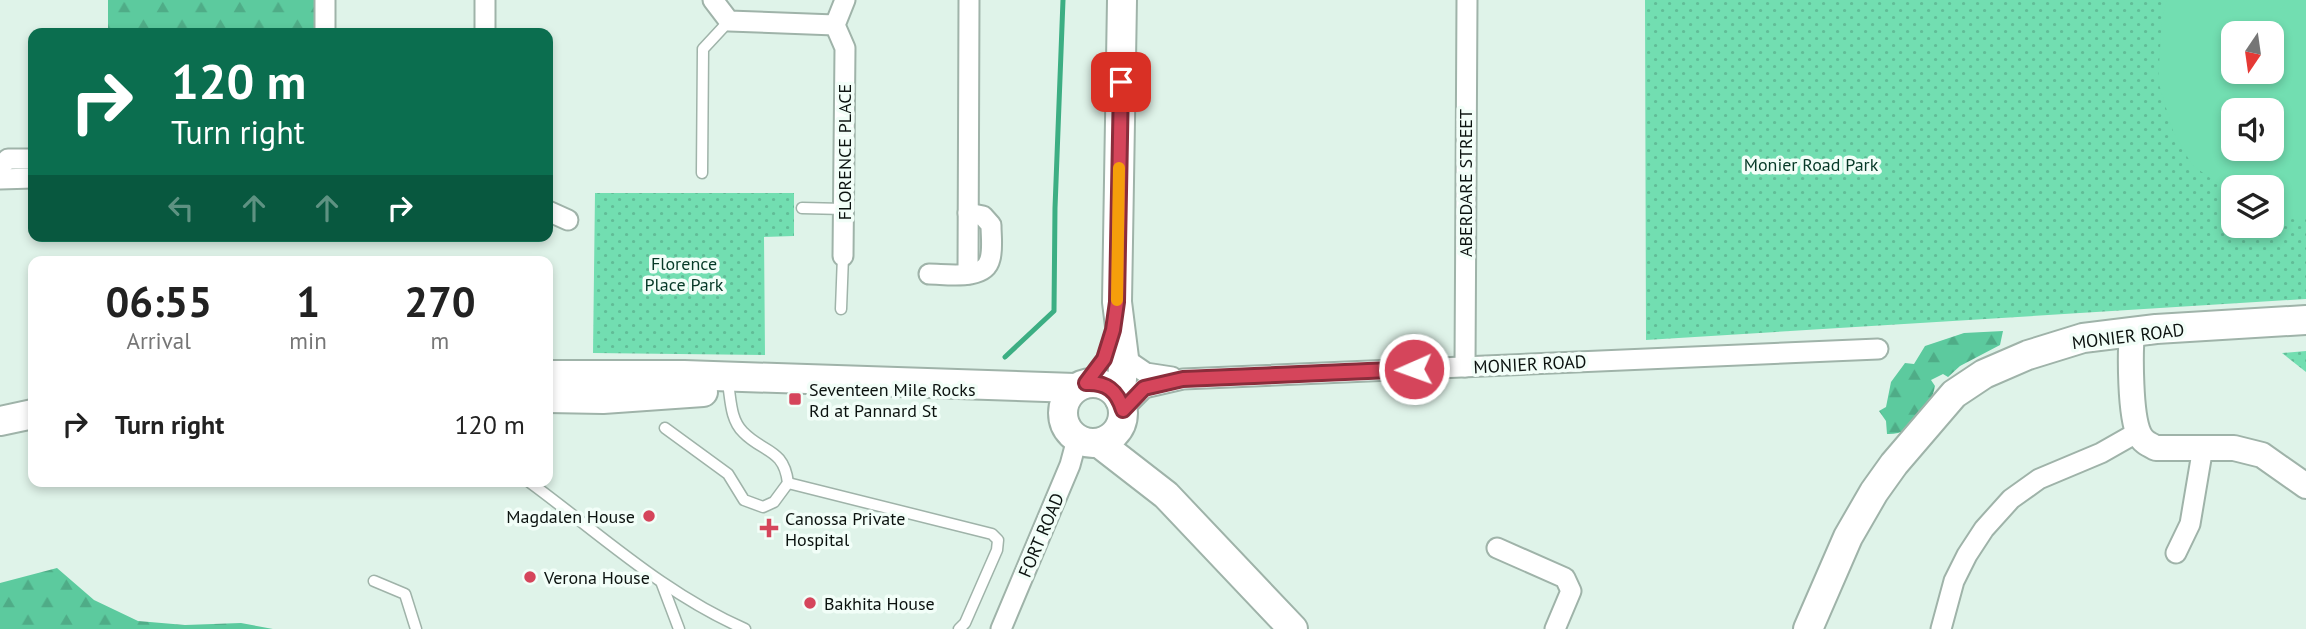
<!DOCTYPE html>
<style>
body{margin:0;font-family:"PT Sans",sans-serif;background:#f2f2f2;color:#222;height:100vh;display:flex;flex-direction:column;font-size:26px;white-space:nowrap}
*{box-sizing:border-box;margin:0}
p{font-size:23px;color:#767676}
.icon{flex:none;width:38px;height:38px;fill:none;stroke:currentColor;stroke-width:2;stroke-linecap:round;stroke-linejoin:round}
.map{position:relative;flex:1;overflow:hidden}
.side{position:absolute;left:28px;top:256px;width:525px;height:231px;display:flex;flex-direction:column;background:#fff;border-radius:14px;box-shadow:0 4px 10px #0003}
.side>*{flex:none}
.guide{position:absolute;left:28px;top:28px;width:525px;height:214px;border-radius:14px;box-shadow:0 4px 10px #0003;background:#0b6e4f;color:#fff;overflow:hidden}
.needle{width:46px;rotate:193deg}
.fabs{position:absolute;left:2221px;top:21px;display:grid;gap:14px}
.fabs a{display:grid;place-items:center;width:63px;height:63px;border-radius:14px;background:#fff;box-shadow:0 4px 10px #0003;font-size:35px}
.pin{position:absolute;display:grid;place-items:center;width:60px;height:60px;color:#fff;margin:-30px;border-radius:14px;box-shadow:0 4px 10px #0006}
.me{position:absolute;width:77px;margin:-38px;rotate:268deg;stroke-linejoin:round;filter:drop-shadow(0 0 5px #0008)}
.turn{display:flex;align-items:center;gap:24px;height:147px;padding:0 28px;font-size:32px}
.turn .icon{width:91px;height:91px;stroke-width:2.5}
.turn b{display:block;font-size:49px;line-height:60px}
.lanes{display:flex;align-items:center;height:66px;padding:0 28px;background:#0003;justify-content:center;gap:35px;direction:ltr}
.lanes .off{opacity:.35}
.eta{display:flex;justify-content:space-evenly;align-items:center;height:119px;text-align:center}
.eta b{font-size:42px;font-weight:800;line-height:49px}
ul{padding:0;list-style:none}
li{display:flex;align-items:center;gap:21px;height:98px;padding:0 28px}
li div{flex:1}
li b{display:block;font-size:26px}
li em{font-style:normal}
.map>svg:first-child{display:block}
.forest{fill:url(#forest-firs)}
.park{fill:url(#park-dots);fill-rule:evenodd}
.garden{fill:#72deb1;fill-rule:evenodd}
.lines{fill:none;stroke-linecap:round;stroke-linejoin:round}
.stream{stroke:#3cae83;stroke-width:5}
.service-casing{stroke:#9fb3a9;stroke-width:13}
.minor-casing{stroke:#9fb3a9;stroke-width:23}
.tertiary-casing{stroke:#9fb3a9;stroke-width:28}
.secondary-casing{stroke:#9fb3a9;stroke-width:32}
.service{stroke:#fff;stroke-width:10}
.minor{stroke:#fff;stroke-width:19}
.tertiary{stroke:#fff;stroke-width:24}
.secondary{stroke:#fff;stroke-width:28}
.route-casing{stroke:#8a2d3b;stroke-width:18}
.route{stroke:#d5455b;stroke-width:12}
.slow{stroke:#f59e0b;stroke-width:12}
.poi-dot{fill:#d5455b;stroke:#f2fef8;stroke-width:2.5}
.labels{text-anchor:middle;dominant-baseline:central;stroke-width:7;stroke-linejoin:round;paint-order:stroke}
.street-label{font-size:18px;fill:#0b120f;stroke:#f2fef8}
.park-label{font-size:18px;fill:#063927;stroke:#f2fef8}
.poi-label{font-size:18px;fill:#0b120f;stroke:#f2fef8;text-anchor:start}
</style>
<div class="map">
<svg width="2306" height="629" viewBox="0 0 2306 629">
<defs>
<pattern id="forest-firs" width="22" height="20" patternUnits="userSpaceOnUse" patternTransform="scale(1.75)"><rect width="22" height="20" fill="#5cca9e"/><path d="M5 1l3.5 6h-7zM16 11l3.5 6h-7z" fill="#4fac87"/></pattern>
<pattern id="park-dots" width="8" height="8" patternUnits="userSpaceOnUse" patternTransform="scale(1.75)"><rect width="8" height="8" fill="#72deb1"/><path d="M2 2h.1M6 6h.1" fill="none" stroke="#61bd97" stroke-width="1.8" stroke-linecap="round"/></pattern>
</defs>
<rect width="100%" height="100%" fill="#dff3e9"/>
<g class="forest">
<rect x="108" y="0" width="209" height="33"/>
<path d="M 2003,331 L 2000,345 L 1960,366 L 1948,377 L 1943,374 L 1931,380 L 1935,386 C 1930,410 1915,435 1887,434 L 1886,421 L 1879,411 L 1886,407 L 1891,382 L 1905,363 L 1914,364 L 1925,346 L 1964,333 Z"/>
<polygon points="57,568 94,600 138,621 185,625 241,623 273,629 0,629 0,583"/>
</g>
<g class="park">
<path d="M 1645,0 L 2306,0 L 2306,299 L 1646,340 ZM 2233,33 L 2272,33 L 2272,72 L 2233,72 ZM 2233,110 L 2272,110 L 2272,149 L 2233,149 ZM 2233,187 L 2272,187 L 2272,226 L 2233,226 Z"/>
<polygon points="595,193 794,193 794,236 764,237 765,355 593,353"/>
<polygon points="2306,351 2306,372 2282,353"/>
</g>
<path class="garden" d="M 2167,0 L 2306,0 L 2306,215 L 2279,215 L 2272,212 L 2272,187 L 2233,187 L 2233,194 L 2192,165 L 2173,131 L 2158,81 L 2162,18 ZM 2233,33 L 2272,33 L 2272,72 L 2233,72 ZM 2233,110 L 2272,110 L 2272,149 L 2233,149 Z"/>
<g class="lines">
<polyline class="stream" points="1005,357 1054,311 1055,208 1063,0"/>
<defs>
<g id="service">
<polyline points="702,173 703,49 729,21"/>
<polyline points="802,208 844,209"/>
<polyline points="841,309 843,256"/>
<path d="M 665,428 L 728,474 L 744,500 L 763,507 L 774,502 L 788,483 C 784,448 763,453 743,432 C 732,421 731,405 729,390"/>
<path d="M 528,481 C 599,533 664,594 745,629"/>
<polyline points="788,483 992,534 998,540 997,550 965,623 959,629"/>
<polyline points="374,581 405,594 416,629"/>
<polyline points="662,584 679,629"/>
</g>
<g id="minor">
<polyline points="713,0 729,21 835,25"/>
<polyline points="325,33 325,0"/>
<polyline points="485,33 485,0"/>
<polyline points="0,166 8,159 33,159"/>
<polyline points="0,179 33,178"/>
<polyline points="548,211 568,220"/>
<polyline points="843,256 845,48 835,25 845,0"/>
<path d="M 929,274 C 947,274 985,281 990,259 C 993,249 991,236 991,225 L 983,216 L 968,213"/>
<polyline points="968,274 969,0"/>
<polyline points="1124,358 1146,373 1172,377"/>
<polyline points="1465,367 1467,0"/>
<polyline points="1123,409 1144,388 1183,379 1878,349"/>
<polyline points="1497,548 1565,578 1571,591 1555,629"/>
<polyline points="2176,553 2190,524 2203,447"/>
<polyline points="1001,629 1070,465 1077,439"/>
<polyline points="1941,629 1954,581 1967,555 1984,529 2011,499 2039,479 2101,453 2138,432"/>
</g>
<path id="tertiary" d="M 2132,332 C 2130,354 2130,415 2139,434 C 2143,442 2148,444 2156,448 L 2234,448 L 2262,455 L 2306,486"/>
<g id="secondary">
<polyline points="548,375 684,375 1075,388"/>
<circle cx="1093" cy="413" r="30"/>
<polyline points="548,398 603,399 703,392"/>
<polyline points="1120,400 1124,358 1117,302 1122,0"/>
<polyline points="0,421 33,414"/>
<polyline points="1099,443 1166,495 1293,629"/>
<polyline points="1808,629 1848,537 1874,492 1894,464 1954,394 1984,374 2028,355 2083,338 2156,329 2306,320"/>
</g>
</defs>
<use href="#service" class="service-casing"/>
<use href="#minor" class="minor-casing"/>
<use href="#tertiary" class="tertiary-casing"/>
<use href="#secondary" class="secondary-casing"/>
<use href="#service" class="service"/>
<use href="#minor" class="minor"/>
<use href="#tertiary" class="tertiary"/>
<use href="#secondary" class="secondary"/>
</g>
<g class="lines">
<defs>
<path id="route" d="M 1121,82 L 1117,302 L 1113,330 L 1104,359 L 1086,383 C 1106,382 1117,390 1123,410 L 1144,388 L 1183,379 L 1414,369"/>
</defs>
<use href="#route" class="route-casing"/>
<use href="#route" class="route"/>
<polyline class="slow" points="1117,300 1119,168"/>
</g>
<g class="poi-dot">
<rect x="788" y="392" width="14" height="14" rx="3.5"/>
<circle cx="649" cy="516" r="7"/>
<path d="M765.5 517.5h7v7h7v7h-7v7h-7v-7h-7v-7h7z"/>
<circle cx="530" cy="577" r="7"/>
<circle cx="810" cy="603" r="7"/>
</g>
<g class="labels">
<g class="street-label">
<text transform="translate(844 152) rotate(-90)">FLORENCE PLACE</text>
<text transform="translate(1465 183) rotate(-90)">ABERDARE STREET</text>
<text transform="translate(2128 336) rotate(-7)">MONIER ROAD</text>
<text transform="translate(1530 364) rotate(-3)">MONIER ROAD</text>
<text transform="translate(1041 535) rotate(-67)">FORT ROAD</text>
</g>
<g class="park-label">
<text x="1811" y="164">Monier Road Park</text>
<text x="684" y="263">Florence<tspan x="684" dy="21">Place Park</tspan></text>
</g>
<g class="poi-label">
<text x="809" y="389">Seventeen Mile Rocks<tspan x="809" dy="21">Rd at Pannard St</tspan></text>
<text x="635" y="516" text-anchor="end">Magdalen House</text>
<text x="785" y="518">Canossa Private<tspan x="785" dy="21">Hospital</tspan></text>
<text x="544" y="577">Verona House</text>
<text x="824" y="603">Bakhita House</text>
</g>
</g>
</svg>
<div class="fabs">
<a><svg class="needle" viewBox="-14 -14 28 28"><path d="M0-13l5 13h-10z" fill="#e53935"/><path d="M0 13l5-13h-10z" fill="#767676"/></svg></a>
<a><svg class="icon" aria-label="sound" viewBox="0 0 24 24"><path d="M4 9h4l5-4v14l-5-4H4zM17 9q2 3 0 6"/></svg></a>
<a><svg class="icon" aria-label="layers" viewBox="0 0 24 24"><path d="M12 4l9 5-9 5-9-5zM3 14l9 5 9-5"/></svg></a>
</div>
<div class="pin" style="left:1121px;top:82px;background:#d93025"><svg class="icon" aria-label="arrive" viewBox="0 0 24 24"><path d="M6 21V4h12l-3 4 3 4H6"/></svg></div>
<svg class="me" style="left:1414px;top:369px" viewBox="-20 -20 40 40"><circle r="17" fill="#d5455b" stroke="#fff" stroke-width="3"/><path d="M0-11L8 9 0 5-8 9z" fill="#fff"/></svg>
<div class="guide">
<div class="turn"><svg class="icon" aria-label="right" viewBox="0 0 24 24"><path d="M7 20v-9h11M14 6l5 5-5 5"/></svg><div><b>120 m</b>Turn right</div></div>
<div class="lanes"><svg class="icon off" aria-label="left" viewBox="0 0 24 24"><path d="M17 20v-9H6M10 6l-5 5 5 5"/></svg><svg class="icon off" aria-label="ahead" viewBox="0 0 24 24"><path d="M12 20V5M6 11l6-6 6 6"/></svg><svg class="icon off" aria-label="ahead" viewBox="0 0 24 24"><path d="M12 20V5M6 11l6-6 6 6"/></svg><svg class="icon" aria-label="right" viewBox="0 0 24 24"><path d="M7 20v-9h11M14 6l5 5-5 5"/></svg></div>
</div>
<section class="side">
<div class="eta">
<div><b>06:55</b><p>Arrival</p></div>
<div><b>1</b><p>min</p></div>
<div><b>270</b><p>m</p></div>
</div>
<ul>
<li><svg class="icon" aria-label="right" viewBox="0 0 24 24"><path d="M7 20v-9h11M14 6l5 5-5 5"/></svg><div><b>Turn right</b></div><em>120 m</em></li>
</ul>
</section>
</div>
